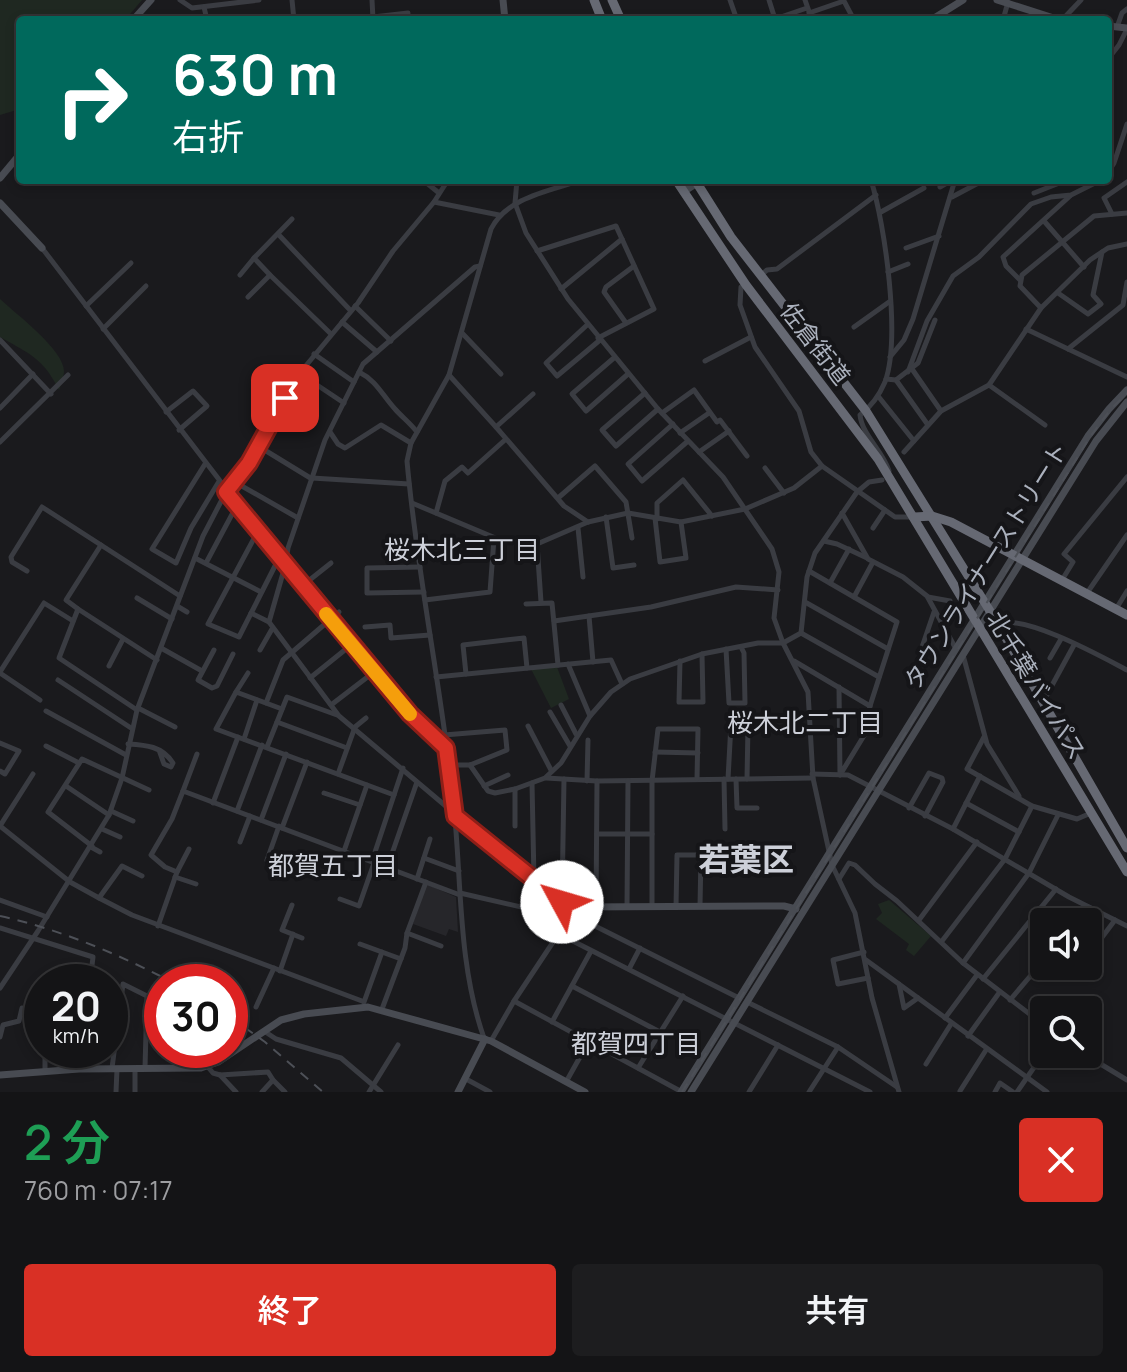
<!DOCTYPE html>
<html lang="ja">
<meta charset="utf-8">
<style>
body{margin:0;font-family:Manrope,"Noto Sans JP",sans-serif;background:#1d1d1f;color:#f1f3f6;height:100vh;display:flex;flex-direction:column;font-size:30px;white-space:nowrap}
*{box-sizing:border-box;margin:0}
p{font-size:26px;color:#9d9ea1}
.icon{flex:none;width:44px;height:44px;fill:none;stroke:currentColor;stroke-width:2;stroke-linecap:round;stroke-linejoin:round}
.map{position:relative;height:1092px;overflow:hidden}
.details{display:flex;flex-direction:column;background:#141416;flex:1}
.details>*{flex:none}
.banner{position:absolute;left:16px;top:16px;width:1096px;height:168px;border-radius:8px;box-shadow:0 4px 12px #0003,0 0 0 2px #333335;background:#00695c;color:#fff;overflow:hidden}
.controls{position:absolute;left:1030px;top:908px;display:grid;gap:16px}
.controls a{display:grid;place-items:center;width:72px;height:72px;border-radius:8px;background:#141416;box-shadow:0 4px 12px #0003,0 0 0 2px #333335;font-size:40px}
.speed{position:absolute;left:24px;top:964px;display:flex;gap:16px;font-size:40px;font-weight:700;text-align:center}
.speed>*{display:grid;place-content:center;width:104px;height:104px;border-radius:50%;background:#141416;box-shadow:0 4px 12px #0003,0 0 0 2px #333335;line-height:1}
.speed small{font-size:20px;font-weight:400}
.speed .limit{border:12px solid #d22;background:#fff;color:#111}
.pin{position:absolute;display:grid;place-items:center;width:68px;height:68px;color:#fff;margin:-34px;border-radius:16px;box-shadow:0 4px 12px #0006}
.me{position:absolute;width:88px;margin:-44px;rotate:309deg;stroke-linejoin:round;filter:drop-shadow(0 0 6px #0008)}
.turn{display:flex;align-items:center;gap:28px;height:168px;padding:0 24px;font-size:36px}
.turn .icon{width:104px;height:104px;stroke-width:2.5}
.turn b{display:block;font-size:56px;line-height:68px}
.round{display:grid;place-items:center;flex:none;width:84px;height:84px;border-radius:8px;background:#1d1d1f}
.head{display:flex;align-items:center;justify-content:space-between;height:136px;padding:0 24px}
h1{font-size:48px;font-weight:600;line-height:60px;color:#1e9e55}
.cta{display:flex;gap:16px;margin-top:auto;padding:16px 24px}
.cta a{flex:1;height:92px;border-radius:8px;background:#d93025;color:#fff;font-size:32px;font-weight:600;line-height:92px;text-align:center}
.cta a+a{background:#1d1d1f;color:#f1f3f6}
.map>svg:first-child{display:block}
.built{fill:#26262a}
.green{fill:#1f2821}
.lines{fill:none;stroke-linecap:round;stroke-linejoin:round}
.street{stroke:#3a3c42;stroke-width:5}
.secondary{stroke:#484b52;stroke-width:7}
.highway{stroke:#666973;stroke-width:9}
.rail{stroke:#4d5057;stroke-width:2;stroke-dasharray:10 8;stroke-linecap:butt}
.route-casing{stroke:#8d1f18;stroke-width:20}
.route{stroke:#d93025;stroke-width:14}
.slow{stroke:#f59e0b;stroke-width:14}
.labels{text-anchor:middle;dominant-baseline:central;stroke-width:8;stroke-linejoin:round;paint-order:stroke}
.street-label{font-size:24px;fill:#abb1bd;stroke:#151518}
.neighbourhood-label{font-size:26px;fill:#cdd0d9;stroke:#151518}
.district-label{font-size:32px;font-weight:bold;fill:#cdd0d9;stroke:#151518}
</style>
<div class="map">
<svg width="1127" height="1092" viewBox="0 0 1127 1092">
<rect width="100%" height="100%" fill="#1a1a1d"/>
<polygon class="built" points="426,884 456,897 458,932 449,929 446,936 413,924"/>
<g class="green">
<polygon points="0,0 142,0 125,20 20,20 20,109 0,115"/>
<path d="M 0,299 C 16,314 64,350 64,371 C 64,377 61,385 59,390 C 43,358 30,354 0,337 Z"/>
<polygon points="557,667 569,699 551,708 531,669"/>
<polygon points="889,900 931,936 914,956 906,950 909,944 876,919 882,913 878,904"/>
</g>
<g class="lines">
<g class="street">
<polyline points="180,0 192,8 259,0"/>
<polyline points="292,0 294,20"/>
<polyline points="372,0 373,19"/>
<polyline points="730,0 737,20"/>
<polyline points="769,0 775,19"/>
<polyline points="805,0 812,20"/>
<polyline points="204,7 207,20"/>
<polyline points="809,13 844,1 854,20"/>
<polyline points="347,20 408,13"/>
<polyline points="772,20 807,8"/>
<polyline points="1003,20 1008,2"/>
<polyline points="1062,20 1081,0"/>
<polyline points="1117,27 1122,13 1127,9"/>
<polyline points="1108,59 1119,45 1127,29"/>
<polyline points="1108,172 1114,163 1127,124"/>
<polyline points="423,180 439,193"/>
<polyline points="517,180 515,203 526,233 568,299 658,409 723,477 772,549 779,572 774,618 783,643 808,692 813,778 832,865 855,913 872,998 899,1092"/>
<path d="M 871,180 C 885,225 901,338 885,382 C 879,396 872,406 860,415 C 862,435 883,451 889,471"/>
<polyline points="940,187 952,180"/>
<polyline points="1034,193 1067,180"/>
<polyline points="952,197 984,180"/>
<polyline points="434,202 499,215"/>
<polyline points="881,212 924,188"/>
<polyline points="1112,214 1104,198 1127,182"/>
<polyline points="1044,221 1084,267"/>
<polyline points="278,234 351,311"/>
<polyline points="42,248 279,558 410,714 446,748"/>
<polyline points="906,248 939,236"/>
<polyline points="537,251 616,226 654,309 598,338"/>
<polyline points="888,272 908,264"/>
<polyline points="240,275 254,258"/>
<polyline points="270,275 254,258 292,219"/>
<polyline points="760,276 767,270 777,269 876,195"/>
<polyline points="1020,280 1006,266 1003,257 1070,196"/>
<polyline points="745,285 741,287 740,305 755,347 799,411 811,452 822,466 895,517 914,517"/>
<polyline points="561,289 622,239"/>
<polyline points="1058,293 1088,314 1101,304 1093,295 1102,252"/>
<polyline points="248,297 270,275 331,334"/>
<polyline points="86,306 131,263"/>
<polyline points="355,306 391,341"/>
<polyline points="1041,308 1020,286 1022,275 1094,216 1127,213"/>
<polyline points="342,322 377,352"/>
<polyline points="626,323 604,292 606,287 634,266"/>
<polyline points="587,325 546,363 557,376 600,340"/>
<polyline points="854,327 889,302"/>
<polyline points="103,329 146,286"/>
<polyline points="1026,329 1127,377"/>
<polyline points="462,333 501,374"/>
<polyline points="0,340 51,394"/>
<polyline points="1068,349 1123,305 1127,282"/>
<polyline points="314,354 354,382"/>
<polyline points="615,357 572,394 586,411 628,374"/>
<polyline points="890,357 904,340 913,319 955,180"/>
<polyline points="705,361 751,337"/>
<polyline points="912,369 941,411"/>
<polyline points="301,371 308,379 344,403"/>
<path d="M 359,372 C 377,381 382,395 395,409 C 402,417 410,423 417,432"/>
<polyline points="908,372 927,321 953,276 979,257 1031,204 1051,197 1071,195 1101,180"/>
<polyline points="449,375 496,427"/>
<polyline points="886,379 896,380 918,363 935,320"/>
<polyline points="896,380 928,425"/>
<polyline points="989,385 1045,425"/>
<polyline points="645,393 602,430 616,446 658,409"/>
<polyline points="533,394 496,427 564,506 588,522"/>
<polyline points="878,396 914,441"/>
<polyline points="0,408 33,374"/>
<polyline points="166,412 193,391 207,406 179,430"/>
<polyline points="662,413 694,390 717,422 720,420 747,456"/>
<polyline points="673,424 628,464 642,481 688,441"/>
<polyline points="330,432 338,444 345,448 381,425 411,443"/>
<polyline points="680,433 709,413"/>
<polyline points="0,442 68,375"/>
<polyline points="258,446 312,479"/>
<polyline points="699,452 729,431"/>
<polyline points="904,452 941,411 989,385 1041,308 1090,260 1108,248 1127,244"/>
<polyline points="205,464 152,549 176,563 191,528 218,483"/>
<polyline points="765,468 784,493"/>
<polyline points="312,478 409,484"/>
<polyline points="233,481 298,518"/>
<polyline points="558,498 595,466 626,502 632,538"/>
<polyline points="412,503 505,542 537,544 588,522 628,513 681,522 745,509 794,488 822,466"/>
<polyline points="436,513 445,481 462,467 468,473 506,439"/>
<polyline points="842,513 868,559 903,577 927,596 956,649"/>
<polyline points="606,517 613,568 634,565"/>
<polyline points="655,518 660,562 686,558 681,522"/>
<polyline points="657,519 657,503 683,480 712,516"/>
<polyline points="578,528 583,577"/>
<polyline points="873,528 885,510"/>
<polyline points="258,531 208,624 239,637 279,558"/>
<polyline points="824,541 837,544 867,558"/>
<polyline points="537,544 541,602"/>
<polyline points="101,545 66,600 78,609 59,658 137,710"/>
<polyline points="195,558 261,592"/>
<polyline points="206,563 237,505"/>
<polyline points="420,567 367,568 367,593 424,592"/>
<polyline points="27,571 12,562 11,557 42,507 180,596"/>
<polyline points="809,571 897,622 870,706 865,734 840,775 839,687"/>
<polyline points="1062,580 1073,562 1064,554 1127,477"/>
<polyline points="830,583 849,549"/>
<polyline points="302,586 331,563"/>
<polyline points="1087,593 1127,535"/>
<polyline points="854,597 873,562"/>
<polyline points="928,597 950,601"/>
<polyline points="137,598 172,619"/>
<polyline points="425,600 490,592 494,538"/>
<polyline points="805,602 888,649"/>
<polyline points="526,604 552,603 558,665"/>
<polyline points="177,606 187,612"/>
<polyline points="78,609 157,660"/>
<polyline points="1116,609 1127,591"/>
<polyline points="251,613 269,622"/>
<polyline points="589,616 593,662"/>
<polyline points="554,621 651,607 736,587 778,590"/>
<path d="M 999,624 C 1025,614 1102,657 1127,670"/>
<polyline points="365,627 390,625 391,638 430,635"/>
<polyline points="801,633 879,677"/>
<polyline points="161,648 202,671"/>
<polyline points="726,649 729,703 745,703 744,653 741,647"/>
<polyline points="214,650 198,680 212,688 217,686 233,654"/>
<polyline points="260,650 272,629"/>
<polyline points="920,653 934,612"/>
<polyline points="963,655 987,744 1019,796"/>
<polyline points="1050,658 1061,639"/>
<polyline points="680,661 679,702 703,702 702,654"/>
<polyline points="794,661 870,706"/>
<polyline points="568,664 590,716"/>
<polyline points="109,666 123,639"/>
<polyline points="0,672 44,603 73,621"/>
<polyline points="0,673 40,700"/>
<polyline points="466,674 463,645 524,638 527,668"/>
<polyline points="436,677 611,660 622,684"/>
<polyline points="310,678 351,645"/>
<polyline points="58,680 131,728"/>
<polyline points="236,692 248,673"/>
<polyline points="1044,700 1074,645"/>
<polyline points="266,703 283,660 339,612"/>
<polyline points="331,705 374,672"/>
<polyline points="561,705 576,734"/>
<polyline points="138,708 175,727"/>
<polyline points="282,709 236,692 216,729 394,795"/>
<polyline points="46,711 126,755"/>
<polyline points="550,712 570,746"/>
<polyline points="277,722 347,748"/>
<polyline points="528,726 551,770"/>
<polyline points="444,735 505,730 507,750 470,765 449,765"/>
<polyline points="984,737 967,769 1032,806 1077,819 1091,813"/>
<polyline points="244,739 257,700"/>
<polyline points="0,743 19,751 5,774 0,771"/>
<path d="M 128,744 C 146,745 162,746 173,763 L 171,767 L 164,764 L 159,750"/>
<polyline points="46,746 79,763"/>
<polyline points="267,747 287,697 337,715"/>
<polyline points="655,752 698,753"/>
<polyline points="470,765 488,791 495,793 515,789 545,778 561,763 590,716 611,692 630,679 702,654 758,643 783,643 801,633 807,577 815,553 857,492 869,482 882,480"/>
<polyline points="338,774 355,727 366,718"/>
<polyline points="812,774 848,775 953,829 1069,897 1127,926"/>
<polyline points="546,778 597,781 813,778"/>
<polyline points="724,779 725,829"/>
<polyline points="728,779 731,724 748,726 747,779"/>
<polyline points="736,779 737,808 757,808"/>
<polyline points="587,781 588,740"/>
<polyline points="532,783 534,880"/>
<polyline points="66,786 109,815"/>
<polyline points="484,786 508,775"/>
<polyline points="515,789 515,826"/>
<polyline points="183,791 197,754"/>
<polyline points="324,793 360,805"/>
<polyline points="213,803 238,737"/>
<polyline points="966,803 1019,832"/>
<polyline points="909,808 929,773 942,778 943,782 925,816"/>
<polyline points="111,811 133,821"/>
<polyline points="237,811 262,745"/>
<polyline points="454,813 339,716 269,622 285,566 288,548 325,440 363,364 475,267 480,266"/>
<polyline points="456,816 573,912"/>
<polyline points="261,820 286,754"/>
<polyline points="0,826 70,882 99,898"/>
<polyline points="0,826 33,774"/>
<polyline points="282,828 307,762"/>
<polyline points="102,829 120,837"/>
<polyline points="953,829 980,776"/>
<polyline points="597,834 652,834"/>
<polyline points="240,842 250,816"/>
<polyline points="92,846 48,812 82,759 149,790"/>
<polyline points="91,847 100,852"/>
<polyline points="344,851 367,785"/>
<polyline points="424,858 459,871"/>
<polyline points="267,860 279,826"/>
<polyline points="372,861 403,768"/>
<polyline points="387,868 417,782"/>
<polyline points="177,872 165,867 151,855 172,819 183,791 460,895"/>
<polyline points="142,876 122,866 99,898 132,915 362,1001"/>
<polyline points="175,877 196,884"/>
<polyline points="357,877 363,858"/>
<polyline points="417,879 430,839"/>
<polyline points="839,879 849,863 855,865 875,884 897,901 963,963 1044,1025"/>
<polyline points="460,893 569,918"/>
<polyline points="340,899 359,906 374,863"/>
<polyline points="0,900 47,917"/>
<polyline points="562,901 564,779"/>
<polyline points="292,905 282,930 302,938"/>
<polyline points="596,907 597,781"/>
<polyline points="627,907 628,781"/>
<polyline points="652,907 652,781 658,729 698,729 697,779"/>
<polyline points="676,907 677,855 701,855 700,906"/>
<polyline points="571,914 739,998"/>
<polyline points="919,920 977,842"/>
<polyline points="1075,922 1088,907"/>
<polyline points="158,926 177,872 189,849"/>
<polyline points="0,928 93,957 90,982"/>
<polyline points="407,933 426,882"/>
<polyline points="559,934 870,1092"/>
<polyline points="942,941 1005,859 1032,806"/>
<polyline points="360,944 401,959"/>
<polyline points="864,952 833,960 838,984 868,978"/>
<polyline points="1088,956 1115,920"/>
<polyline points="866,960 1047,1092"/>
<polyline points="963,963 1029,873 1058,815"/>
<polyline points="629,969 640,948"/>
<polyline points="280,971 293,934"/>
<polyline points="983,979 1056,889"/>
<polyline points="899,984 904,1008 918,998"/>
<polyline points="572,986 660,1032"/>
<polyline points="0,988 38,931 109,815 122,778 137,710 203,536 226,492 249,463 299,374 358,303 393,251 434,202 448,180"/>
<polyline points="1010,1000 1044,960"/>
<polyline points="514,1001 682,1092"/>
<polyline points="364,1002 382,952"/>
<polyline points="747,1002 838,1047 897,1087"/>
<polyline points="256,1007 274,968"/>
<polyline points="382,1009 405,948 407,933 441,946"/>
<polyline points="945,1018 977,975"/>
<polyline points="552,1022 591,951"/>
<polyline points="264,1031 276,1039 341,1058 381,1092"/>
<polyline points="968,1036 999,993"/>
<polyline points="0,1037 3,1025 19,1021 22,1008"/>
<path d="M 484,1038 C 457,962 462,877 453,798 C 441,686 417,574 407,461 L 411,443 L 449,375 L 491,229 C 507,197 550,191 582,180"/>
<polyline points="491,1041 514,1001 573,912 579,907"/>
<polyline points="1084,1054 1127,1080"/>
<polyline points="926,1064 951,1024"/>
<polyline points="208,1067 213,1073 220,1075 268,1072 273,1080 262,1092"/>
<polyline points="112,1068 123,984 147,996 145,1068"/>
<polyline points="638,1068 683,996"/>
<polyline points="79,1069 82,1050"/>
<polyline points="45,1071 45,1050"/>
<polyline points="220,1075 236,1092"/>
<polyline points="466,1079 490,1092"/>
<polyline points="273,1080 285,1092"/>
<polyline points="566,1082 589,1041"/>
<polyline points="960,1091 986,1050"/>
<polyline points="116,1092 117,1069"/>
<polyline points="135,1092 135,1069"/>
<polyline points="369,1092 398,1045"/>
<polyline points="749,1092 778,1045"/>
<polyline points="809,1092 838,1047"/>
<polyline points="995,1092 1000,1083 1013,1092"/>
<polyline points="1017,1092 1044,1053"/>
</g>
<g class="secondary">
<polyline points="503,0 505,20"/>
<polyline points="997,0 1060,20"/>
<polyline points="133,20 151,0"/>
<polyline points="931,20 963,0"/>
<polyline points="1108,26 1127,28"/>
<polyline points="0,178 20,154"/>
<polyline points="683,192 702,180"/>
<polyline points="0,203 42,248"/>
<polyline points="579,907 784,906 796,909"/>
<polyline points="0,1075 79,1069 201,1068 218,1062 281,1020 304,1014 368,1007 491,1041 585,1092"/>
<polyline points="458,1092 485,1039"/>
<polyline points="681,1092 1088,436 1109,409 1127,390"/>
<polyline points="691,1092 1096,441 1127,402"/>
</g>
<g class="highway">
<polyline points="594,0 602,20"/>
<polyline points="612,0 621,20"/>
<polyline points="676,180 746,285 878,459 1127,872"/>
<polyline points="695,180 731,237 866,411 998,624 1127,848"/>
<polyline points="915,517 932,516 951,522 1127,615"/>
</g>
<g class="rail">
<path d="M 0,916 C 59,929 118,954 172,982"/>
<polyline points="230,1017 265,1042 323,1092"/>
<polyline points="682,1092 1090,437 1110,410 1127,393"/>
</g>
</g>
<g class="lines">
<defs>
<polyline id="route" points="285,398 249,463 226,492 410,714 446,748 455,816 562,902"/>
</defs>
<use href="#route" class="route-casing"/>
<use href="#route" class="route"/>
<polyline class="slow" points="326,614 410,714"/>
</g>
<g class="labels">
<g class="street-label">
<text transform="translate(816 343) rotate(52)">佐倉街道</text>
<text transform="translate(985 565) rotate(-58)">タウンライナーストリート</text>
<text transform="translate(1037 685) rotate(59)">北千葉バイパス</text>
</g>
<g class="neighbourhood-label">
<text x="462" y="549">桜木北三丁目</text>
<text x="805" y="722">桜木北二丁目</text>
<text x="333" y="865">都賀五丁目</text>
<text x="636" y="1043">都賀四丁目</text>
</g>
<g class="district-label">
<text x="746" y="859">若葉区</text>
</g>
</g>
</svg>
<div class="controls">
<a><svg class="icon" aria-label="sound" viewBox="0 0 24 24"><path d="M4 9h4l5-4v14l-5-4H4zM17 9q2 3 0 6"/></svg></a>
<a><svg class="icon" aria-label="search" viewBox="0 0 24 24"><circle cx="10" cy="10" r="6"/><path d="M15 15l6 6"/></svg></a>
</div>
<div class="speed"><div>20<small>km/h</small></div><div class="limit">30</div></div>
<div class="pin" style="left:285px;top:398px;background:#d93025"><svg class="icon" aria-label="arrive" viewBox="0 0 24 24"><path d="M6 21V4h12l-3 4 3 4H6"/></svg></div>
<svg class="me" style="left:562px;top:902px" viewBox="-20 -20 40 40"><circle r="19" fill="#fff"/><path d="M0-13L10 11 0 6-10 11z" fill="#d93025"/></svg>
<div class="banner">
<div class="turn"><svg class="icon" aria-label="right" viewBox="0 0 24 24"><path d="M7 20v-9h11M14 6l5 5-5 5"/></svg><div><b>630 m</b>右折</div></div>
</div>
</div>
<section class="details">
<div class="head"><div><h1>2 分</h1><p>760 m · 07:17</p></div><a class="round" style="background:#d93025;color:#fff"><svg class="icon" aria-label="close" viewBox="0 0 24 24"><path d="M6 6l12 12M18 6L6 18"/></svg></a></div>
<div class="cta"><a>終了</a><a>共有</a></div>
</section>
